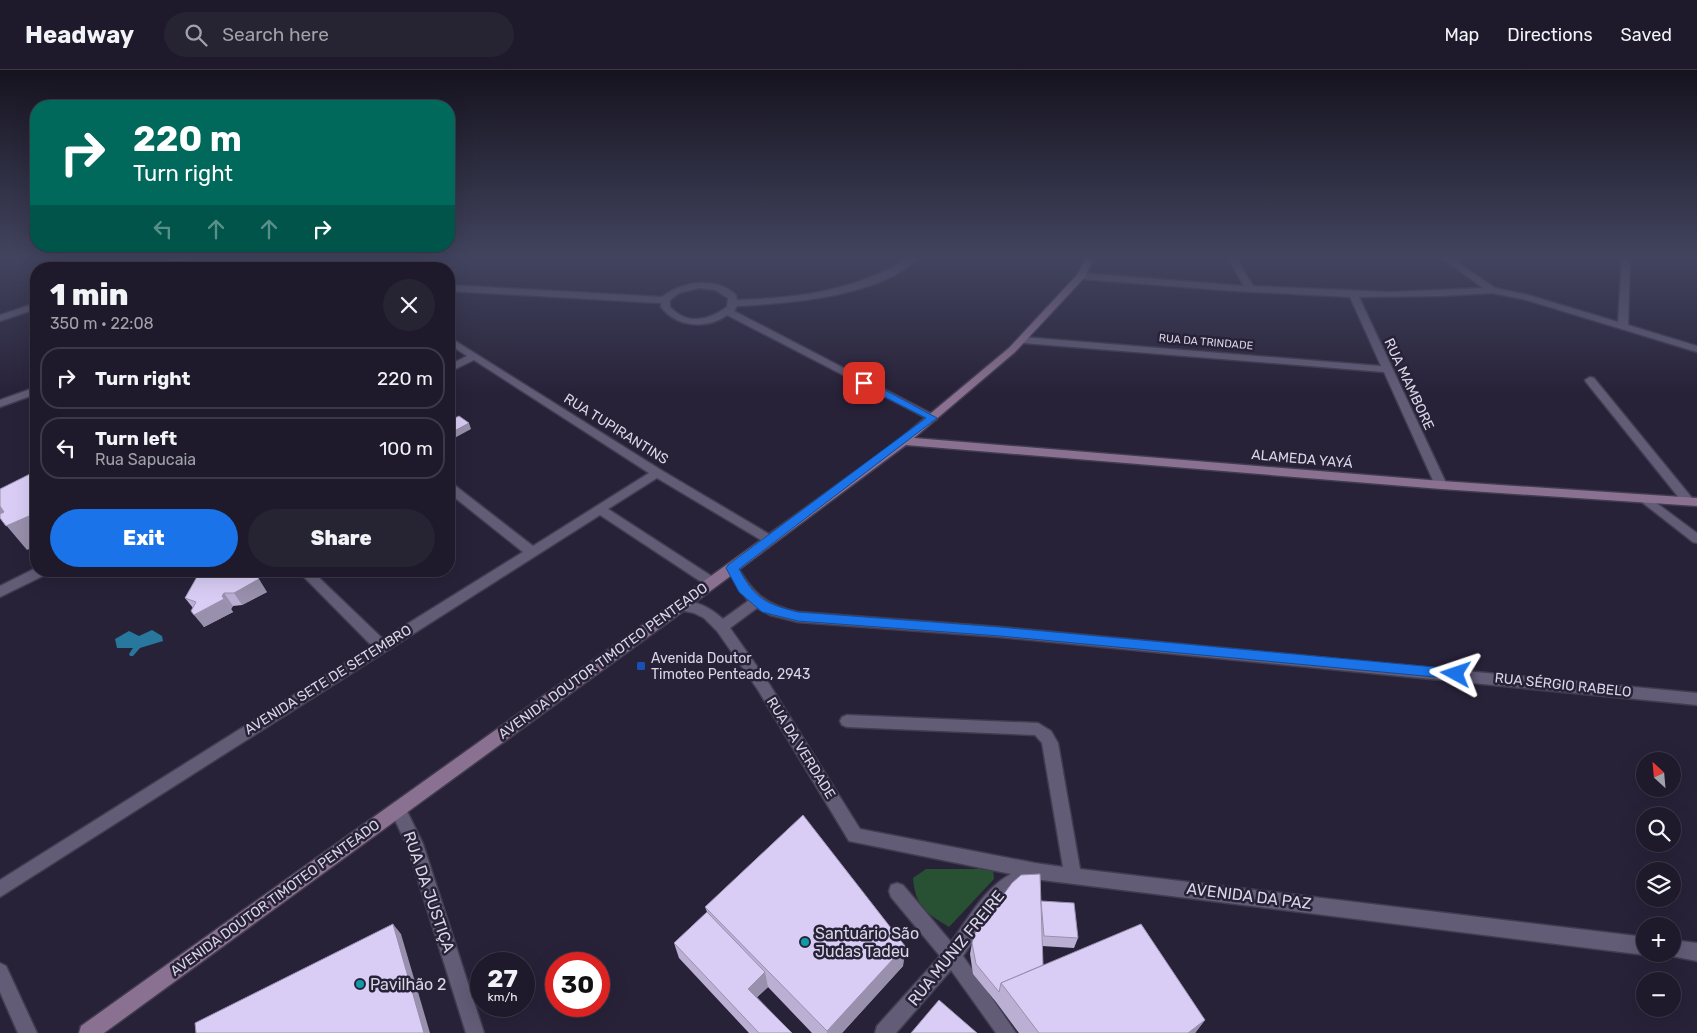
<!DOCTYPE html>
<meta charset="utf-8">
<style>
body{margin:0;font-family:Rubik,sans-serif;background:#262333;color:#f1f3f6;height:100vh;display:flex;flex-direction:column;font-size:19px;white-space:nowrap}
*{box-sizing:border-box;margin:0}
p{font-size:16px;color:#a1a1a9}
.icon{flex:none;width:28px;height:28px;fill:none;stroke:currentColor;stroke-width:2;stroke-linecap:round;stroke-linejoin:round}
.map{position:relative;flex:1;overflow:hidden}
.side{position:absolute;left:30px;top:192px;width:425px;height:315px;display:flex;flex-direction:column;background:#1e1a2b;border-radius:20px;box-shadow:0 5px 20px #0002,0 0 0 1px #3c3847}
.side>*{flex:none}
.banner{position:absolute;left:30px;top:30px;width:425px;height:152px;border-radius:20px;box-shadow:0 5px 20px #0002,0 0 0 1px #3c3847;background:#00695c;color:#fff;overflow:hidden}
.needle{width:32px;rotate:334deg}
.controls{position:absolute;left:1636px;top:682px;display:grid;gap:10px}
.controls a{display:grid;place-items:center;width:45px;height:45px;border-radius:50%;background:#1e1a2b;box-shadow:0 5px 20px #0002,0 0 0 1px #3c3847;font-size:25px}
.speed{position:absolute;left:470px;top:882px;display:flex;gap:10px;font-size:25px;font-weight:700;text-align:center}
.speed>*{display:grid;place-content:center;width:65px;height:65px;border-radius:50%;background:#1e1a2b;box-shadow:0 5px 20px #0002,0 0 0 1px #3c3847;line-height:1}
.speed small{font-size:12px;font-weight:400}
.speed .limit{border:8px solid #d22;background:#fff;color:#111}
.pin{position:absolute;display:grid;place-items:center;width:42px;height:42px;color:#fff;margin:-21px;border-radius:10px;box-shadow:0 2px 8px #0006}
.me{position:absolute;width:55px;margin:-28px;rotate:275deg;stroke-linejoin:round;filter:drop-shadow(0 0 4px #0008)}
.turn{display:flex;align-items:center;gap:18px;height:105px;padding:0 20px;font-size:22px}
.turn .icon{width:65px;height:65px;stroke-width:2.5}
.turn b{display:block;font-size:35px;line-height:42px}
.lanes{display:flex;align-items:center;height:48px;padding:0 20px;background:#0003;justify-content:center;gap:25px;direction:ltr}
.lanes .off{opacity:.35}
.round{display:grid;place-items:center;flex:none;width:52px;height:52px;border-radius:26px;background:#262333}
.head{display:flex;align-items:center;justify-content:space-between;height:85px;padding:0 20px}
h1{font-size:30px;font-weight:800;line-height:38px}
.button{display:flex;gap:10px;margin-top:auto;padding:10px 20px}
.button a{flex:1;height:58px;border-radius:30px;background:#1a73e8;color:#fff;font-size:20px;font-weight:800;line-height:58px;text-align:center}
.button a+a{background:#262333;color:#f1f3f6}
ul{padding:0;list-style:none}
li{display:flex;align-items:center;gap:15px;height:62px;margin:0 10px 8px;padding:0 10px;border:2px solid #3c3847;border-radius:20px}
li div{flex:1}
li b{display:block;font-size:19px}
li em{font-style:normal}
header{display:flex;align-items:center;gap:30px;box-sizing:border-box;height:70px;padding:0 25px;background:#1e1a2b;border-bottom:1px solid #3c3847}
header strong{font-size:24px}
nav{display:flex;gap:28px;margin-inline-start:auto;font-size:18px}
.search{width:350px;height:45px;background:#262333;display:flex;align-items:center;gap:12px;box-sizing:border-box;padding:0 18px;border-radius:28px;color:#a1a1a9;font-size:19px}
.map>svg:first-child{display:block}
.green{fill:#285032}
.water{fill:#28779c}
.lines{fill:none;stroke-linecap:round;stroke-linejoin:round}
.street-casing{stroke:#413c4f;stroke-width:3}
.secondary-casing{stroke:#413c4f;stroke-width:3}
.street{fill:#625c77;fill-rule:evenodd}
.secondary{fill:#8a7191;fill-rule:evenodd}
.wall{fill:#bbb0d3}
.shaded-wall{fill:#9890ac}
.building{fill:#d9cdf5;stroke:#9890ac}
.route{fill:#1a73e8;stroke:#114b97}
.transit-dot{fill:#1a4fb4;stroke:#282239;stroke-width:2}
.culture-dot{fill:#0f9aa8;stroke:#282239;stroke-width:2}
.labels{text-anchor:middle;dominant-baseline:central;stroke-width:5;stroke-linejoin:round;paint-order:stroke}
.far-street-label{font-size:11px;fill:#d9d6e5;stroke:#282239}
.street-label{font-size:14px;fill:#d9d6e5;stroke:#282239}
.poi-label{font-size:14px;fill:#d9d6e5;stroke:#282239;text-anchor:start}
.near-street-label{font-size:16px;fill:#d9d6e5;stroke:#282239}
.near-poi-label{font-size:16px;fill:#d9d6e5;stroke:#282239;text-anchor:start}
</style>
<header>
<strong>Headway</strong>
<div class="search"><svg class="icon" aria-label="search" viewBox="0 0 24 24"><circle cx="10" cy="10" r="6"/><path d="M15 15l6 6"/></svg>Search here</div>
<nav><a>Map</a><a>Directions</a><a>Saved</a></nav>
</header>
<div class="map">
<svg width="1697" height="963" viewBox="0 0 1697 963">
<rect width="100%" height="100%" fill="#282239"/>
<path class="green" d="M 926,799 L 993,799 L 994,809 L 949,857 C 927,844 915,836 913,808 Z"/>
<polygon class="water" points="152,560 162,566 163,571 140,578 133,586 130,586 129,584 133,578 117,578 115,569 129,561 139,566"/>
<g class="lines">
<defs>
<g id="street">
<polygon points="177,188 189,188 161,199 148,199"/>
<path d="M 908,188 L 918,188 C 880,227 789,233 737,236 L 734,241 L 936,346 L 937,348 L 936,350 L 932,351 L 727,245 C 707,260 676,257 661,237 L 661,233 L 449,221 L 449,215 L 662,227 C 682,211 716,206 736,225 L 737,230 C 798,228 856,221 908,188 ZM 699,218 L 715,220 L 728,228 L 727,237 C 708,250 688,256 670,237 L 670,230 L 679,223 Z"/>
<polygon points="1228,188 1236,188 1253,216 1390,222 1483,218 1442,188 1451,188 1495,218 1528,225 1618,252 1622,188 1630,188 1628,255 1697,276 1697,282 1523,229 1492,223 1441,226 1359,227 1447,415 1441,419 1435,415 1384,302 1023,273 1018,270 1023,267 1381,296 1350,227 1235,221 1081,209 1077,206 1081,203 1244,216"/>
<polygon points="36,233 36,239 0,251 0,245"/>
<polygon points="449,267 661,400 774,467 776,470 774,473 766,473 657,408 608,439 716,509 717,512 716,515 706,515 600,445 0,827 0,810 372,576 298,501 312,501 383,569 523,482 449,423 449,413 453,414 533,476 649,403 474,290 449,302 449,295 467,286 449,274"/>
<polygon points="1590,307 1594,308 1692,428 1694,431 1692,434 1684,434 1586,312 1585,310"/>
<polygon points="36,317 36,324 0,337 0,330"/>
<polygon points="1647,426 1697,463 1697,473 1693,472 1643,433 1641,430"/>
<path d="M 732,493 L 736,495 C 753,523 765,535 798,542 L 1000,557 L 1697,623 L 1697,635 L 1000,567 L 798,552 L 770,545 L 757,538 L 730,558 L 768,612 L 860,759 L 1035,793 L 1063,797 L 1042,673 L 1035,665 L 847,657 L 842,655 L 840,651 L 842,647 L 847,645 L 1038,653 L 1051,661 L 1058,673 L 1080,799 L 1645,867 L 1645,884 L 1648,884 L 1645,885 L 1034,809 L 1013,821 L 987,851 L 963,886 L 1016,963 L 996,963 L 951,900 L 896,963 L 875,963 L 877,956 L 940,886 L 891,827 L 889,821 L 891,815 L 897,813 L 903,815 L 951,872 C 968,849 985,817 1011,804 L 849,771 L 758,620 L 717,561 L 704,548 L 694,543 L 675,539 L 673,536 L 675,533 C 692,527 711,538 723,549 L 748,531 L 726,498 Z"/>
<polygon points="36,498 36,501 48,501 47,504 0,527 0,516"/>
<polygon points="398,733 404,735 423,774 484,963 466,963 407,775 390,740 392,735"/>
<polygon points="1672,870 1697,873 1697,891 1666,885 1665,884 1672,884"/>
<polygon points="0,893 6,896 37,963 18,963 0,922"/>
</g>
<polygon id="secondary" points="1086,188 1094,188 1084,208 1015,282 914,368 1441,411 1697,428 1697,436 1441,419 906,375 678,545 104,963 79,963 81,956 668,537 894,374 1009,278 1077,205"/>
</defs>
<use href="#street" class="street-casing"/>
<use href="#secondary" class="secondary-casing"/>
<use href="#street" class="street"/>
<use href="#secondary" class="secondary"/>
</g>
<g class="wall">
<polygon points="198,505 267,522 242,535 233,536 231,539 233,542 204,557 193,538 185,528"/>
<polygon points="1041,831 1078,868 1074,878 1042,876 1043,895 1205,950 1195,963 1019,963 996,932 973,904 970,884 972,873"/>
<polygon points="705,837 905,876 903,896 842,963 812,963 768,917 757,927 792,963 749,963 679,888 674,873 707,842"/>
</g>
<g class="shaded-wall">
<polygon points="469,353 471,359 449,371 449,364"/>
<polygon points="0,435 36,443 36,476 27,480 0,448"/>
<polygon points="259,509 267,522 242,535 234,523"/>
<polygon points="224,523 233,536 231,539 222,526"/>
<polygon points="224,529 233,542 204,557 194,545"/>
<polygon points="393,854 401,864 430,963 424,963"/>
<polygon points="905,876 903,896 842,963 827,963 827,961"/>
<polygon points="765,902 768,917 751,933 748,919"/>
<polygon points="1205,950 1195,963 1188,963"/>
</g>
<g class="building">
<polygon points="459,346 469,353 449,364 449,351"/>
<polygon points="36,401 36,443 6,456 0,448 0,444 4,442 0,436 0,419"/>
<polygon points="206,501 251,501 259,509 234,523 224,523 222,526 224,529 194,545 191,541 196,532 185,528 198,505"/>
<polygon points="803,745 905,876 827,961 705,837"/>
<polygon points="1040,804 1043,895 1001,913 999,922 976,894 972,873 975,863 1012,813 1021,805"/>
<polygon points="1041,831 1074,833 1078,868 1044,866"/>
<polygon points="707,842 765,902 748,919 792,963 759,963 674,873"/>
<polygon points="393,854 424,963 196,963 195,953"/>
<polygon points="1141,854 1205,950 1188,963 1039,963 1001,913"/>
<polygon points="939,930 977,963 911,963"/>
</g>
<linearGradient id="sky" x2="0" y2="1"><stop stop-color="#16131f"/><stop offset="0.58" stop-color="#42445f"/><stop offset="1" stop-color="#42445f" stop-opacity="0"/></linearGradient>
<rect width="1697" height="323" fill="url(#sky)"/>
<path class="route" d="M 861,311 L 868,311 L 937,348 L 739,499 C 755,529 766,534 798,542 L 1000,557 L 1456,599 L 1462,604 L 1456,609 L 1000,566 L 798,551 L 762,542 L 739,522 L 726,498 L 728,495 L 926,348 L 861,315 Z"/>
<rect class="transit-dot" x="636" y="591" width="10" height="10" rx="2.5"/>
<g class="culture-dot">
<circle cx="805" cy="872" r="5"/>
<circle cx="360" cy="914" r="5"/>
</g>
<g class="labels">
<g class="far-street-label">
<text transform="translate(1206 272) rotate(5)">RUA DA TRINDADE</text>
</g>
<g class="street-label">
<text transform="translate(1409 314) rotate(65)">RUA MAMBORE</text>
<text transform="translate(616 359) rotate(32)">RUA TUPIRANTINS</text>
<text transform="translate(1302 389) rotate(5)">ALAMEDA YAYÁ</text>
<text transform="translate(603 591) rotate(-36)">AVENIDA DOUTOR TIMOTEO PENTEADO</text>
<text transform="translate(328 610) rotate(-32)">AVENIDA SETE DE SETEMBRO</text>
<text transform="translate(1563 615) rotate(6)">RUA SÉRGIO RABELO</text>
<text transform="translate(801 678) rotate(58)">RUA DA VERDADE</text>
<text transform="translate(275 828) rotate(-36)">AVENIDA DOUTOR TIMOTEO PENTEADO</text>
</g>
<g class="poi-label">
<text x="651" y="588">Avenida Doutor<tspan x="651" dy="16">Timoteo Penteado, 2943</tspan></text>
</g>
<g class="near-street-label">
<text transform="translate(429 822) rotate(71)">RUA DA JUSTIÇA</text>
<text transform="translate(1249 826) rotate(7)">AVENIDA DA PAZ</text>
<text transform="translate(956 878) rotate(-51)">RUA MUNIZ FREIRE</text>
</g>
<g class="near-poi-label">
<text x="815" y="863">Santuário São<tspan x="815" dy="18">Judas Tadeu</tspan></text>
<text x="370" y="914">Pavilhão 2</text>
</g>
</g>
</svg>
<div class="controls">
<a><svg class="needle" viewBox="-14 -14 28 28"><path d="M0-13l5 13h-10z" fill="#e53935"/><path d="M0 13l5-13h-10z" fill="#a1a1a9"/></svg></a>
<a><svg class="icon" aria-label="search" viewBox="0 0 24 24"><circle cx="10" cy="10" r="6"/><path d="M15 15l6 6"/></svg></a>
<a><svg class="icon" aria-label="layers" viewBox="0 0 24 24"><path d="M12 4l9 5-9 5-9-5zM3 14l9 5 9-5"/></svg></a>
<a>+</a>
<a>−</a>
</div>
<div class="speed"><div>27<small>km/h</small></div><div class="limit">30</div></div>
<div class="pin" style="left:864px;top:313px;background:#d93025"><svg class="icon" aria-label="arrive" viewBox="0 0 24 24"><path d="M6 21V4h12l-3 4 3 4H6"/></svg></div>
<svg class="me" style="left:1456px;top:604px" viewBox="-20 -20 40 40"><path d="M0-17L14 15 0 8-14 15z" fill="#1a73e8" stroke="#fff" stroke-width="4"/></svg>
<div class="banner">
<div class="turn"><svg class="icon" aria-label="right" viewBox="0 0 24 24"><path d="M7 20v-9h11M14 6l5 5-5 5"/></svg><div><b>220 m</b>Turn right</div></div>
<div class="lanes"><svg class="icon off" aria-label="left" viewBox="0 0 24 24"><path d="M17 20v-9H6M10 6l-5 5 5 5"/></svg><svg class="icon off" aria-label="ahead" viewBox="0 0 24 24"><path d="M12 20V5M6 11l6-6 6 6"/></svg><svg class="icon off" aria-label="ahead" viewBox="0 0 24 24"><path d="M12 20V5M6 11l6-6 6 6"/></svg><svg class="icon" aria-label="right" viewBox="0 0 24 24"><path d="M7 20v-9h11M14 6l5 5-5 5"/></svg></div>
</div>
<section class="side">
<div class="head"><div><h1>1 min</h1><p>350 m · 22:08</p></div><a class="round"><svg class="icon" aria-label="close" viewBox="0 0 24 24"><path d="M6 6l12 12M18 6L6 18"/></svg></a></div>
<ul>
<li><svg class="icon" aria-label="right" viewBox="0 0 24 24"><path d="M7 20v-9h11M14 6l5 5-5 5"/></svg><div><b>Turn right</b></div><em>220 m</em></li>
<li><svg class="icon" aria-label="left" viewBox="0 0 24 24"><path d="M17 20v-9H6M10 6l-5 5 5 5"/></svg><div><b>Turn left</b><p>Rua Sapucaia</p></div><em>100 m</em></li>
</ul>
<div class="button"><a>Exit</a><a>Share</a></div>
</section>
</div>
